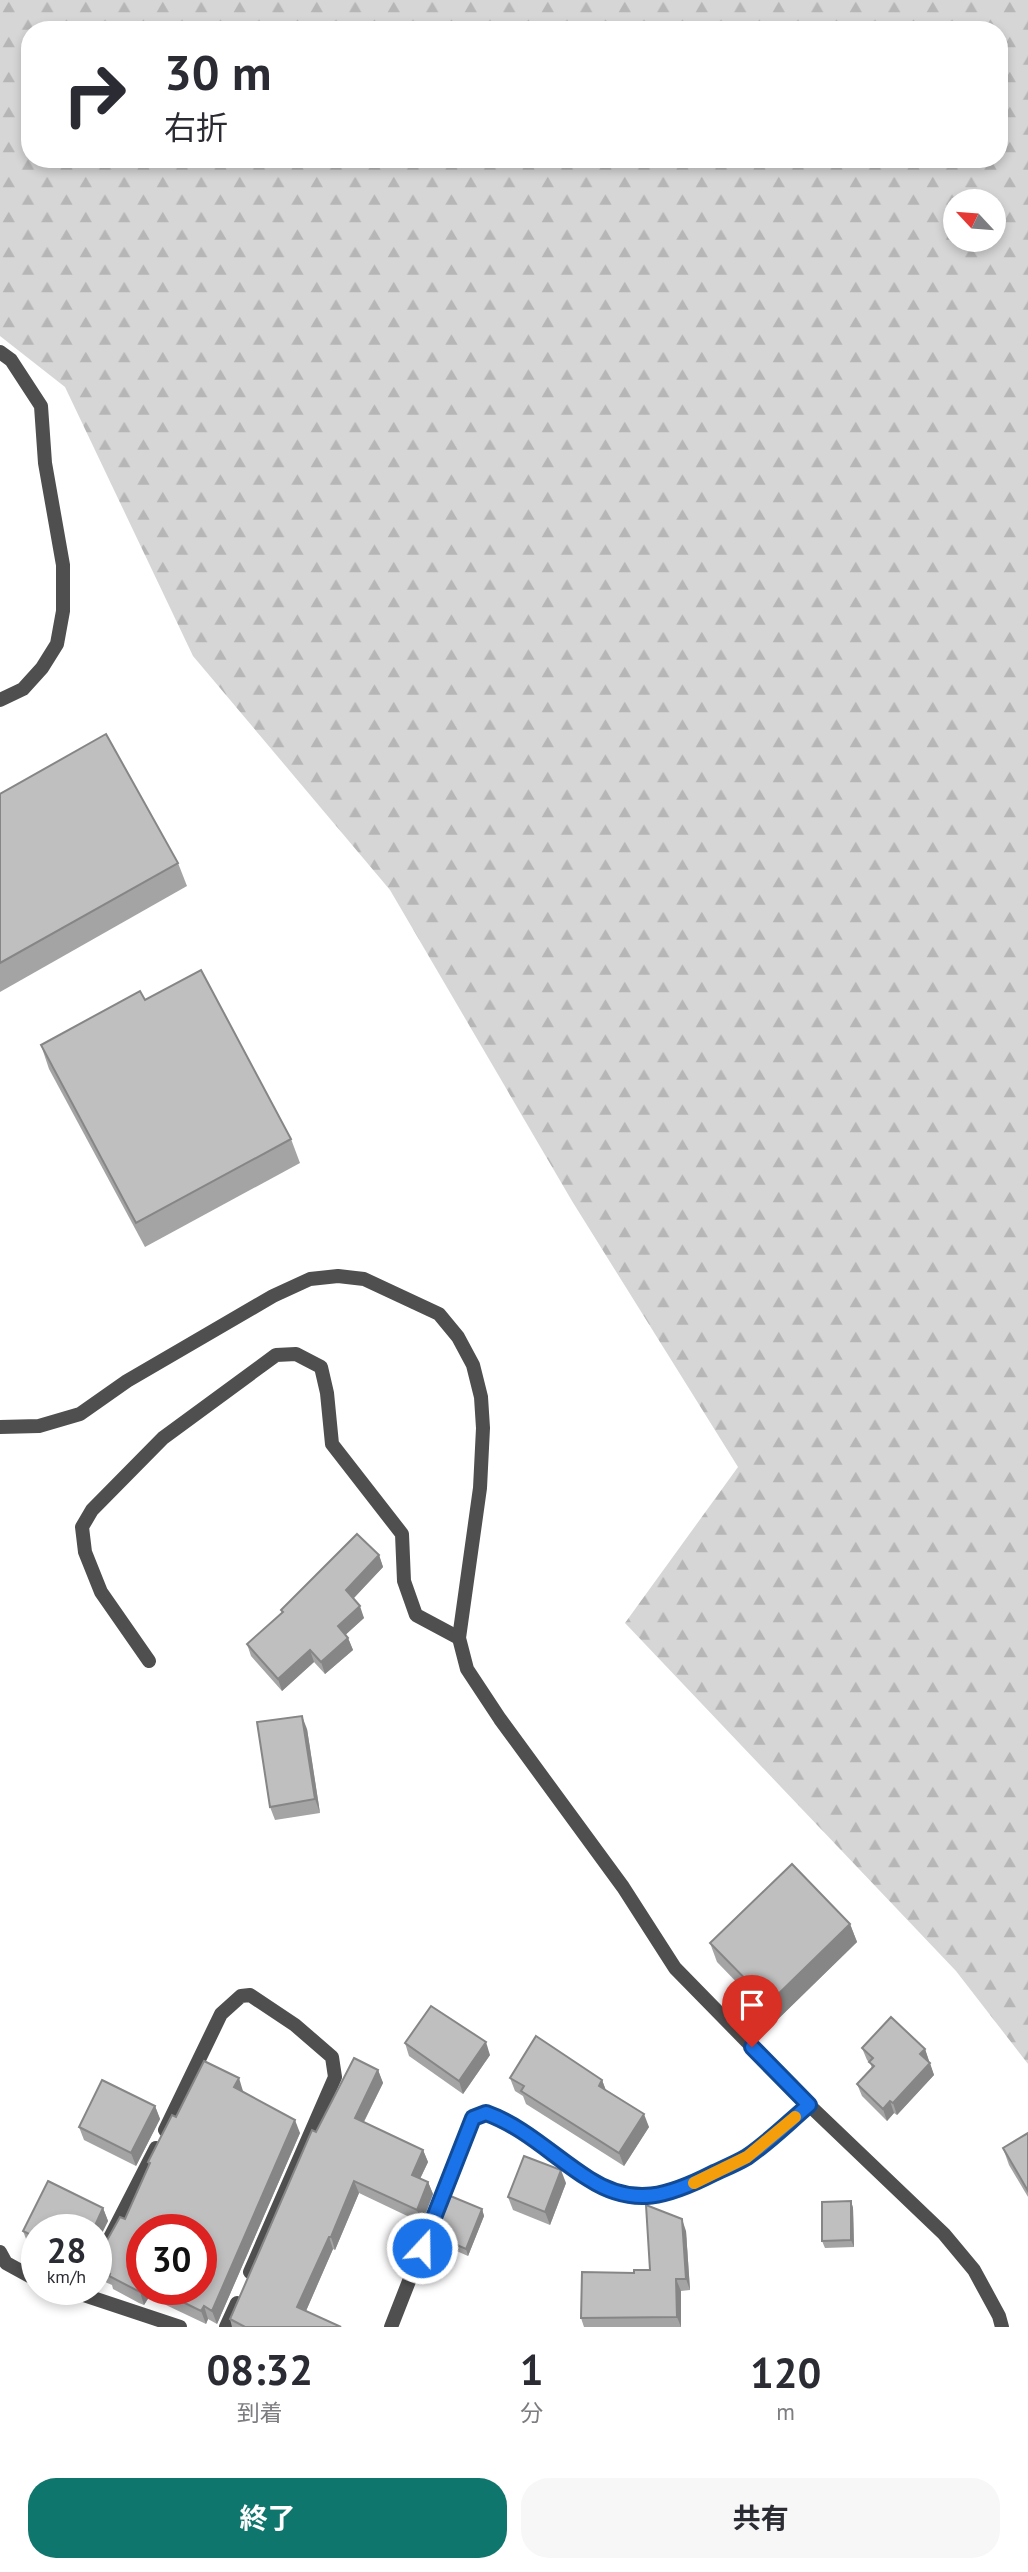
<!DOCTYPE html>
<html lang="ja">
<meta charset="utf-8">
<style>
body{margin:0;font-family:"PT Sans","Noto Sans JP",sans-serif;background:#f7f7f7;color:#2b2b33;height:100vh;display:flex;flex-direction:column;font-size:26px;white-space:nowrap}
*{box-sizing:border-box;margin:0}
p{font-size:23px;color:#7c7c81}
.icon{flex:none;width:38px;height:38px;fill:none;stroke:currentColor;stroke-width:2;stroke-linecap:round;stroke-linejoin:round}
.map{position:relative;height:2327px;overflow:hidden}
.details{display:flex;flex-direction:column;background:#fff;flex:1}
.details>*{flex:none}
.top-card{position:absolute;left:21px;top:21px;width:987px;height:147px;border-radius:28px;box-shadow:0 4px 10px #0003;background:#fff;color:#2b2b33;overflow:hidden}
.needle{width:46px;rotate:296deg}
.tools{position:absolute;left:943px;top:189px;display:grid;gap:14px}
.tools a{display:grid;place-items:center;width:63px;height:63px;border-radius:50%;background:#fff;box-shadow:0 4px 10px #0003;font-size:35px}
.speed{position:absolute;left:21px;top:2214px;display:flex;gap:14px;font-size:35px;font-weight:700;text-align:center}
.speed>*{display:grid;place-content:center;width:91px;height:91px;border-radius:50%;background:#fff;box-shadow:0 4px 10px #0003;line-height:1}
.speed small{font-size:18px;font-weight:400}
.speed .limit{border:10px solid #d22;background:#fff;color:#111}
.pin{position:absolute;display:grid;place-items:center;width:60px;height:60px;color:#fff;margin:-72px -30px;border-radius:50% 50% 50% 0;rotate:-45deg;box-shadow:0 0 7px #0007}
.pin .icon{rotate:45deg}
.me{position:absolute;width:77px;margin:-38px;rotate:21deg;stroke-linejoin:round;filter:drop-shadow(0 0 5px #0008)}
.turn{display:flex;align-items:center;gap:24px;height:147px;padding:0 28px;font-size:32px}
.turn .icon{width:91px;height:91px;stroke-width:2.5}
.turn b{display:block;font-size:49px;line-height:60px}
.eta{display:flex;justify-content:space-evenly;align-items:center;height:119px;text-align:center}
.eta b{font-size:42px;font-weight:700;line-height:49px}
.action{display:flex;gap:14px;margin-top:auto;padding:14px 28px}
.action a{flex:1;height:80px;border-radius:28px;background:#0f766e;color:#fff;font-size:28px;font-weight:700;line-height:80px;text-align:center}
.action a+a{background:#f7f7f7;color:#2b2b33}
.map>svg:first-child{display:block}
.forest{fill:url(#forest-firs);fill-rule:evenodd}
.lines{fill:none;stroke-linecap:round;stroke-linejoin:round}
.lane{stroke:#4f4f4f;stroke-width:14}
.street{stroke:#4f4f4f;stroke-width:14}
.wall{fill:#a4a4a4;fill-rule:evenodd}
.shaded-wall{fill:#868686}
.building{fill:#bfbfbf;stroke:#868686;stroke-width:2}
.route-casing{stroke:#114b97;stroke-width:18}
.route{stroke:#1a73e8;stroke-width:12}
.slow{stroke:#f59e0b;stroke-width:12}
</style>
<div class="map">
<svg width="1028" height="2327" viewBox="0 0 1028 2327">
<defs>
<pattern id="forest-firs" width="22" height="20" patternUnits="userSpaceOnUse" patternTransform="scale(1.75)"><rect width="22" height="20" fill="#d6d6d6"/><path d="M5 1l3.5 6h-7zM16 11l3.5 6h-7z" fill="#b6b6b6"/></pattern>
</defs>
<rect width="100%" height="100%" fill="#fff"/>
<path class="forest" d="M 0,0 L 1028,0 L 1028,2064 L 956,1971 L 625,1623 L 738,1467 L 572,1201 L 390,890 L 193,656 L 65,387 L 0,336 ZM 30,30 L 999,30 L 999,159 L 30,159 ZM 956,201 L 994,201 L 994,240 L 956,240 Z"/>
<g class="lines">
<polyline class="lane" points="149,1661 101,1592 85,1552 82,1527 92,1510 163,1438 276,1355 296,1354 321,1367 327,1393 332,1444 402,1534 404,1581 416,1615 459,1638"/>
<g class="street">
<polyline points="0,352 11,360 41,406 45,463 63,565 63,611 57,644 42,668 23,689 0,700"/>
<polyline points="0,1427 39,1426 80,1414 127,1381 182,1349 273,1296 310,1279 338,1276 364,1279 439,1314 458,1337 473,1365 481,1397 483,1428 480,1488 459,1638 467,1669 500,1719 623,1887 675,1968 809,2105 944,2234 974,2270 999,2316 1002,2327"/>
<polyline points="165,2130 221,2014 241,1996 250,1995 295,2025 332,2057 335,2077 250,2272"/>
<polyline points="0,2252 6,2263 37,2280"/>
<polyline points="96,2265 156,2148"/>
<polyline points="66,2289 180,2327"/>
<polyline points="226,2327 237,2303"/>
<path d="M 391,2327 L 473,2118 L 486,2113 C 525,2126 554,2157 589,2179 C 634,2208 669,2196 714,2173 C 725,2168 737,2163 747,2157 C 769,2142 789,2122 809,2105"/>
</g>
</g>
<g class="wall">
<polygon points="0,794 178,863 187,886 0,992"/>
<polygon points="145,1000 291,1139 300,1163 145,1247 49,1069 41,1045"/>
<polygon points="379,1555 383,1567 353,1599 364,1618 345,1635 348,1638 353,1650 325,1674 314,1662 282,1691 251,1656 247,1644 282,1613 281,1610"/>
<polygon points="307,1729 320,1813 275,1820 270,1807"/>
<polygon points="850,1924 857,1942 775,2022 717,1962 710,1943"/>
<polygon points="405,2043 490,2055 463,2094 409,2056"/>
<polygon points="862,2048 925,2049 929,2061 929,2062 934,2075 897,2115 894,2113 887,2121 862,2096 857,2084 872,2068 870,2063 867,2060"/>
<polygon points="378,2070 383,2083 364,2122 423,2150 428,2162 420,2179 428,2182 433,2194 422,2223 359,2193 335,2250 333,2249 306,2311 341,2327 232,2327 230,2319 316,2132"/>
<polygon points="510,2078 602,2080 606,2091 649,2127 624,2166 526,2104 523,2096 515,2091"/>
<path d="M 243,2091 L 243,2092 L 300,2133 L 217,2324 L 208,2319 L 206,2324 L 149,2297 L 144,2305 L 139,2303 L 113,2289 L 112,2285 L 96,2278 L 96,2260 L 125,2219 L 149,2165 L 148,2162 L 176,2117 ZM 142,2230 L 201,2289 L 142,2289 Z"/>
<polygon points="155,2106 160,2119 136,2166 84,2140 79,2127"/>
<polygon points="1028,2133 1028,2197 1009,2165 1003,2148"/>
<polygon points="48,2181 103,2208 108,2221 96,2245 96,2230 37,2230 37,2249 28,2244 23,2231"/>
<polygon points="566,2183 550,2225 513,2210 508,2197"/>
<polygon points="851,2201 853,2208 854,2247 825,2248 822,2241"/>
<polygon points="482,2209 484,2216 468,2256 438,2243 436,2236 439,2229 437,2224"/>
<polygon points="686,2231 690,2290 681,2291 681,2327 584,2327 581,2318 634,2273 650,2270"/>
</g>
<g class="shaded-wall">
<polygon points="379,1555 383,1567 350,1602 346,1590"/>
<polygon points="360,1606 364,1618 342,1638 338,1626"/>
<polygon points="348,1638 353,1650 325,1674 321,1662"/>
<polygon points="310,1650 314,1662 282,1691 278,1679"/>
<polygon points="302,1716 307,1729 320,1813 315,1799"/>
<polygon points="850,1924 857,1942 775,2022 769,2003"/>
<polygon points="486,2042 490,2055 463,2094 459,2081"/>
<polygon points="925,2049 929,2061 925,2066 920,2054"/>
<polygon points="930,2063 934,2075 897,2115 893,2103"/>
<polygon points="378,2070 383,2083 359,2131 355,2118"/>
<polygon points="239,2078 243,2091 239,2100 234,2087"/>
<polygon points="602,2080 607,2093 599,2086"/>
<polygon points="890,2101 894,2113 887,2121 883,2109"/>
<polygon points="155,2106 160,2119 136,2166 131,2153"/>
<polygon points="644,2114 649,2127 624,2166 619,2153"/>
<polygon points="295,2120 300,2133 217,2324 212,2311"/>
<polygon points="423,2150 428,2162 416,2187 412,2175"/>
<polygon points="561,2170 566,2183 550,2225 545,2212"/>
<polygon points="354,2181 359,2193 335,2250 331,2237"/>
<polygon points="428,2182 433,2194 422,2223 417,2210"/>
<polygon points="851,2201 853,2208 854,2247 851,2240"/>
<polygon points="103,2208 108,2221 96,2245 96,2230 93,2230"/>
<polygon points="482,2209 484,2216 468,2256 466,2249"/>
<polygon points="682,2219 686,2231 690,2290 686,2279"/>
<polygon points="329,2237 333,2249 302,2320 297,2307"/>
<polygon points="676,2279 681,2291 681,2327 677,2317"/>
<polygon points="142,2288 142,2289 146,2289 149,2297 144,2305 140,2292"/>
<polygon points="204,2306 208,2319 206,2324 201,2311"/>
</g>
<g class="building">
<polygon points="106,734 178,863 0,963 0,794"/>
<polygon points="201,970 291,1139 136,1223 41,1045 140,991 145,1000"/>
<polygon points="357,1534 379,1555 346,1590 360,1606 338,1626 348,1638 321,1662 310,1650 278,1679 247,1644 283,1612 281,1610"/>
<polygon points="302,1716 315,1799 270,1807 257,1722"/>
<polygon points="792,1864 850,1924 769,2003 710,1943"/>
<polygon points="431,2006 486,2042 459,2081 405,2043"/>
<polygon points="891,2017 925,2049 920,2054 930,2063 893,2103 890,2101 883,2109 857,2084 874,2066 869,2062 873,2058 862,2048"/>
<polygon points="536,2036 602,2080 599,2086 644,2114 619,2153 521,2091 524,2086 510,2078"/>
<polygon points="354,2058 378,2070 355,2118 423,2150 412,2175 428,2182 417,2210 354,2181 331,2237 329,2237 297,2307 341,2327 245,2327 230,2319 312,2130 316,2132"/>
<polygon points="204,2061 239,2078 234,2087 295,2120 212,2311 204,2306 201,2311 156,2289 201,2289 201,2230 142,2230 142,2288 140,2292 109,2276 110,2274 96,2267 96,2260 120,2217 125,2219 150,2163 148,2162 172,2115 176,2117"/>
<polygon points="102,2080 155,2106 131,2153 79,2127"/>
<polygon points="1028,2133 1028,2191 1003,2148"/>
<polygon points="524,2156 561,2170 545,2212 508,2197"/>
<polygon points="48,2181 103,2208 93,2230 37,2230 37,2238 23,2231"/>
<polygon points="448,2195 482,2209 466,2249 436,2236 440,2226 437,2224"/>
<polygon points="851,2201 851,2240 822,2241 822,2202"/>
<polygon points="646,2205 682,2219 686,2279 676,2279 677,2317 581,2318 582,2272 634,2273 634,2270 650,2270"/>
</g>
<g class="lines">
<defs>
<path id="route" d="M 422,2248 L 473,2118 L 486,2113 C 525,2127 554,2157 589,2179 C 634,2208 669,2196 714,2173 C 725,2168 737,2163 747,2157 C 769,2142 789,2122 809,2105 L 752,2047"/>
</defs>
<use href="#route" class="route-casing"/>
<use href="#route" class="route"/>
<polyline class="slow" points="694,2183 747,2157 795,2117"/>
</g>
</svg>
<div class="tools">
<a><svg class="needle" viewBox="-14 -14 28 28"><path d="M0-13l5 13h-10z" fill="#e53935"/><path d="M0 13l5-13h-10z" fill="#7c7c81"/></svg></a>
</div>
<div class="speed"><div>28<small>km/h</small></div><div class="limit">30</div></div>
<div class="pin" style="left:752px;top:2047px;background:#d93025"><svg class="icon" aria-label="arrive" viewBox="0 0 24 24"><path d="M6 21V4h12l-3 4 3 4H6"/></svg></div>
<svg class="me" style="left:422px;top:2248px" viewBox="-20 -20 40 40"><circle r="17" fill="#1a73e8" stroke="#fff" stroke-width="3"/><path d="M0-11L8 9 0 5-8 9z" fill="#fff"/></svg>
<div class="top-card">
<div class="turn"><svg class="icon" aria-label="right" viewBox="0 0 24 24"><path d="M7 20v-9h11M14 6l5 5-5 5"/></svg><div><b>30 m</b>右折</div></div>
</div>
</div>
<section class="details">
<div class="eta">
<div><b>08:32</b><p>到着</p></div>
<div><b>1</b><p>分</p></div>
<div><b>120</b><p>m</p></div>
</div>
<div class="action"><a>終了</a><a>共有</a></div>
</section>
